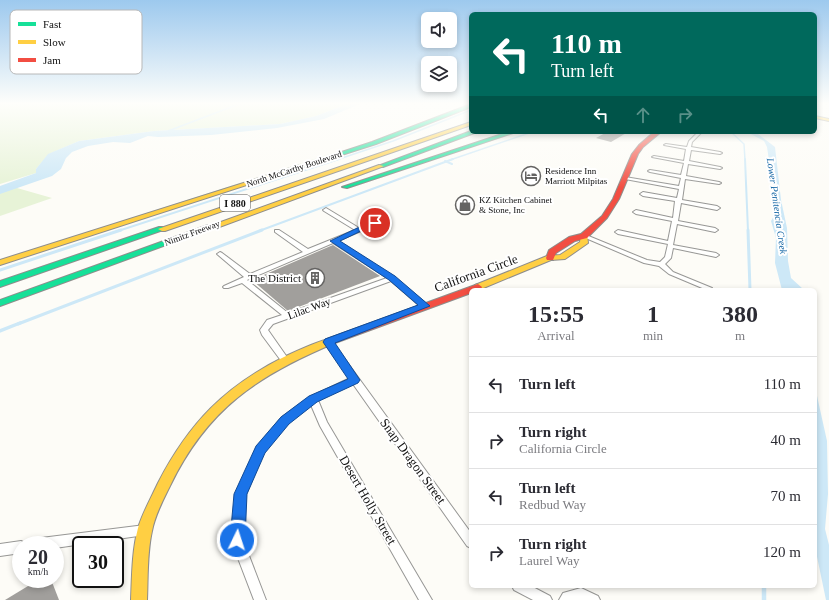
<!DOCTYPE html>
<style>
body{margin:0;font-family:"Times New Roman",serif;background:#f2f2f3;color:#2b2b33;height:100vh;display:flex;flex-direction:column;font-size:15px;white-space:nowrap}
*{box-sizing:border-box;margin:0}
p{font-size:13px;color:#7c7c81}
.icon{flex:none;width:22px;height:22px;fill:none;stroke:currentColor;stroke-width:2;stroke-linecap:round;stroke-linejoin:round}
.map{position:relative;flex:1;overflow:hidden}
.panel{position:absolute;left:469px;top:288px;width:348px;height:300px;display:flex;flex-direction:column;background:#fff;border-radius:6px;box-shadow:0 2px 6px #0003}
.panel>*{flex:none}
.hud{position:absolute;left:469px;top:12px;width:348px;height:122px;border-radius:6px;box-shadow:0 2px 6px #0003;background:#00695c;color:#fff;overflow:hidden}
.tools{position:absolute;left:421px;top:12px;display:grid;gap:8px}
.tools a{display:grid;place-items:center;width:36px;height:36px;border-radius:6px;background:#fff;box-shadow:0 2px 6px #0003;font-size:20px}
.speed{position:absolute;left:12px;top:536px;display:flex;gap:8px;font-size:20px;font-weight:700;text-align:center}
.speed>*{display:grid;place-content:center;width:52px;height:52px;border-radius:50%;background:#fff;box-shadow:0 2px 6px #0003;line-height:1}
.speed small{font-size:10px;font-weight:400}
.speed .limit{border:2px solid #111;border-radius:6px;background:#fff;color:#111}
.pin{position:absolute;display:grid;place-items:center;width:34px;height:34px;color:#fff;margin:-17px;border:2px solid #fff;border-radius:50%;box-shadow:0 1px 4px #0007}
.me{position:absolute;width:44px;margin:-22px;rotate:4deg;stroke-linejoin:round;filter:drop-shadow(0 0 3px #0008)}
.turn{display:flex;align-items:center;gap:14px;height:84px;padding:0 16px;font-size:18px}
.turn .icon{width:52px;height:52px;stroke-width:2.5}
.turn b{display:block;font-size:28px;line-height:34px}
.lanes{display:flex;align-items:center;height:38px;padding:0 16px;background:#0003;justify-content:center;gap:20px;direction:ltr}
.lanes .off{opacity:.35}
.eta{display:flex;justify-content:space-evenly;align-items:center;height:68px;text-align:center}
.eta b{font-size:24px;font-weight:800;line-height:28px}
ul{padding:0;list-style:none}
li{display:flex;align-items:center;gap:12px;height:56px;padding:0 16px;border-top:1px solid #e1e1e2}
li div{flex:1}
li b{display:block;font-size:15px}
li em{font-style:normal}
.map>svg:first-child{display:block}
.green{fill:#e7f3d7}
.water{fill:#cde8f7}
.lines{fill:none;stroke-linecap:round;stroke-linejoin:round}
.stream-far4{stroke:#cde8f7;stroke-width:1.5}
.stream-far3{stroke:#cde8f7;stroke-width:2}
.stream-far2{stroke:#cde8f7;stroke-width:3}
.stream-far1{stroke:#cde8f7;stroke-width:3.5}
.stream{stroke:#cde8f7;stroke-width:4.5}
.building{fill:#a19f9c}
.street-casing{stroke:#979795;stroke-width:2}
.fast-casing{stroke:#8e8d8b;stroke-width:2}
.slow-casing{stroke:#8e8d8b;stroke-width:2}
.jam-casing{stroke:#8e8d8b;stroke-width:2}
.street{fill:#fffffe;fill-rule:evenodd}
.fast{fill:#16e098;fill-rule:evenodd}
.slow{fill:#ffcf43;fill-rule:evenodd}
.jam{fill:#f24e42;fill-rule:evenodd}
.route{fill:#1a73e8;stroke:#114b97}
.labels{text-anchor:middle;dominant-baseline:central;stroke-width:4;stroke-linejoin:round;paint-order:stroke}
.far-street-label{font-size:9px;fill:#111;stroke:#fff}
.far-poi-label{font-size:9px;fill:#111;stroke:#fff;text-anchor:start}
.shield{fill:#fff;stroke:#585858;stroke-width:1}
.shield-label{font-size:10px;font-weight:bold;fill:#111}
.far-water-label{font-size:10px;font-style:italic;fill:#1768a6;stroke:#fff}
.poi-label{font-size:11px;fill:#111;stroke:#fff;text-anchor:end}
.street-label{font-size:11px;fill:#111;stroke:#fff}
.near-street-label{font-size:13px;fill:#111;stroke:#fff}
.key{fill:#fff;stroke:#b8b8b8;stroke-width:1}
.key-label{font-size:11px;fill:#111}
</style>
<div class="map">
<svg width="829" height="600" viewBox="0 0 829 600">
<rect width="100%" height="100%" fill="#fdfcf7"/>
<g class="green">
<polygon points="0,104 347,104 316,116 280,124 154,131 79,141 49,154 36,169 36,173 0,184"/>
<polygon points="336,152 339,153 116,223"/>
<polygon points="10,186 52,198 0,216 0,187"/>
</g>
<g class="water">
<polygon points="347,104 360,104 324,119 277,128 211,135 158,137 148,136 130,143 113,142 88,146 72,152 66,158 61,169 52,176 0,194 0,186 36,173 36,169 48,154 79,141 154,131 280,124 316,116"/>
<polygon points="747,132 758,134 775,147 781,200 787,228 788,261 791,278 803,289 782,290 775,263 776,238 771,221 774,216 771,199 773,188 767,147 764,141"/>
<polygon points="815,387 827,441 828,494 825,529 829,545 829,600 826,600 815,547"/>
</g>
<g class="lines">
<g class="stream-far4">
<polyline points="168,131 239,104"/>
<polyline points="731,132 744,144 745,160"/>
<polyline points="336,160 393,141 471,110"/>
<polyline points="450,160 532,132"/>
</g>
<g class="stream-far3">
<polyline points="745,159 748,231"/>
<polyline points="445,161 452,164"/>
<polyline points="118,231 339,159"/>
<polyline points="259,231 453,159"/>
</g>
<g class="stream-far2">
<polyline points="748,230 750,290"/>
<polyline points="0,270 121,230"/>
<polyline points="18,324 262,230"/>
</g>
<polyline class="stream-far1" points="0,331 20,323"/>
<polyline class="stream" points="764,586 764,600"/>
</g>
<g class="building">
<polygon points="607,132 628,132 611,142 596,138"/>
<polygon points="333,245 380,276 288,311 252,280"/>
<polygon points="52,582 59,600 5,600 33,583"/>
</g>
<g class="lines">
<defs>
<g id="street">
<polygon points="698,132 702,132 692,142 691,147 720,152 722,153 720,154 691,150 689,161 720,167 722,168 720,169 688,164 686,176 719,182 721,183 719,184 685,179 682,200 717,206 720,208 717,210 681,203 678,221 715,228 718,230 715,232 677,224 673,245 716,253 719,255 716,257 673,248 671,258 665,264 673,272 712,288 713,290 707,290 669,274 659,266 644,263 581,236 582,235 586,235 647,260 660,262 665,257 668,244 618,234 615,232 618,230 668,241 672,221 636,214 633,212 636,210 673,218 675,201 643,196 640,194 643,192 677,198 679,189 625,179 623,178 625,177 679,186 681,178 650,172 648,171 650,170 681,175 684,163 652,157 654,156 684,161 686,149 664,145 666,144 687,147 689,141"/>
<path d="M 326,208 L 359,228 L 373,222 L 377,222 L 377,224 L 338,241 L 394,277 L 429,306 L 428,308 L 422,308 L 391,281 L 273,324 L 268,330 L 289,360 L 288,362 L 282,362 L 262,335 L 260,330 L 267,320 L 282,315 L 242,283 L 228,288 L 224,288 L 223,287 L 224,286 L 244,277 L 217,254 L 220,252 L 222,253 L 250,274 L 303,252 L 275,232 L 275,230 L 279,230 L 308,249 L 355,230 L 324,211 L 323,210 ZM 333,243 L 387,278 L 288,313 L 247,280 Z"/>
<polygon points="328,339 331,340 471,533 471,548 467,546 353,384 318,400 327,422 432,600 419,600 320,426 311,405 288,423 264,452 246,494 243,540 266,600 254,600 231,540 236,494 257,447 282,417 310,397 350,378 324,342 325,340"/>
<polygon points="145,525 149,526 151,530 149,534 145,535 55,548 55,545 27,545 29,541 33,539"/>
<polygon points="21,541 25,543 26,545 21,545 21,553 0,556 0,544"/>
<polygon points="512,586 531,586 550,596 552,600 533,600 514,590"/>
<polygon points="581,588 598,596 600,600 559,600 563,593"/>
</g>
<g id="fast">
<polygon points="471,104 471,107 376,144 304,167 299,166 372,142"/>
<polygon points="471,131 477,132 383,167 378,166"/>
<polygon points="508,132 516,132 347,188 342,187"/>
<polygon points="208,225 211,225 215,227 0,306 0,300"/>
<polygon points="159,227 162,227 166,229 0,287 0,281"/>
</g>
<g id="slow">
<polygon points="815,116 829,119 829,121 815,118"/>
<polygon points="471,122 471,125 165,231 162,231 158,229"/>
<polygon points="300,165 305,166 0,265 0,260"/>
<polygon points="379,165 384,166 214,229 211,229 207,227"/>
<polygon points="581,234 587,234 588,243 565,259 551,260 481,289 475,289 474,287 475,285 547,256 560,255 580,242"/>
<path d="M 331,338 L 335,339 L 336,341 L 335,343 C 258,375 207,409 170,486 C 163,500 155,515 152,531 C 147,553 148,577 147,600 L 131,600 C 132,576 132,551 138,528 C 143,512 151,498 158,483 C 189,423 225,386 286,356 C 301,349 316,342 331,338 Z"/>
</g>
<g id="jam">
<polygon points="654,132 661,132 643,147 638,154 619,199 607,218 587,238 575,241 556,253 553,260 547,260 546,258 549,250 569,237 581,234 602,216 613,199 632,154 639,145"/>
<polygon points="478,284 482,287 481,289 471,290 471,293 335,343 327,343 326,341 327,339"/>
</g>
</defs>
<use href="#street" class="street-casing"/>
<use href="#fast" class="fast-casing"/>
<use href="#slow" class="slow-casing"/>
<use href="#jam" class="jam-casing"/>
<use href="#street" class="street"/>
<use href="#fast" class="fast"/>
<use href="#slow" class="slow"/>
<use href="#jam" class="jam"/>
</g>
<linearGradient id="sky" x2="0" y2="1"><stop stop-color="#9dc9ee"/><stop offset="0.55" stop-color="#fefefb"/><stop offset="1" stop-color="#fefefb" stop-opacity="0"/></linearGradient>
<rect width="829" height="188" fill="url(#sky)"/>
<polygon class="route" points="372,221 378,223 340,241 395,276 430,306 335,343 360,380 358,383 317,402 289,424 265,453 247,494 245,540 243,545 237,547 232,545 230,540 234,494 256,446 281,417 309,396 348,379 323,342 325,339 418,305 389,280 330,241"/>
<defs>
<symbol id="hotel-ring" viewBox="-11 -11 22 22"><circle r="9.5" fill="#fff" stroke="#646362" stroke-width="1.5"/><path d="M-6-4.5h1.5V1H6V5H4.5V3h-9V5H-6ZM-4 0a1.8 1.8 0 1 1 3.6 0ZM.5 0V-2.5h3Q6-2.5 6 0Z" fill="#646362"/></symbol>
<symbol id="shop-ring" viewBox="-11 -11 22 22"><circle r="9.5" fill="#fff" stroke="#646362" stroke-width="1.5"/><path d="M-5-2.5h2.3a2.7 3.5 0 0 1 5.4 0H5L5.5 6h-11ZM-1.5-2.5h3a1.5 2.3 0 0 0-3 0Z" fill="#646362"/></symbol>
<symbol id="building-ring" viewBox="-11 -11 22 22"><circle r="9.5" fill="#fff" stroke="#646362" stroke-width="1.5"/><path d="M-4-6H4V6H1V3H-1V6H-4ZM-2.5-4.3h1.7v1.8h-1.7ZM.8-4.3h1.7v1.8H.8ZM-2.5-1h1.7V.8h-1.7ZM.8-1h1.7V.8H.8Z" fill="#646362"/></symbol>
</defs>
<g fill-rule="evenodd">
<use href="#hotel-ring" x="520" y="165" width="22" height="22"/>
<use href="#shop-ring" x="454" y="194" width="22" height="22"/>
<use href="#building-ring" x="304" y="267" width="22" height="22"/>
</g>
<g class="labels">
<g class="far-street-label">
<text transform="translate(294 169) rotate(-18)">North McCarthy Boulevard</text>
<text transform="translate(192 233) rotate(-20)">Nimitz Freeway</text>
</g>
<g class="far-poi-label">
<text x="545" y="171">Residence Inn<tspan x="545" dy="10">Marriott Milpitas</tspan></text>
<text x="479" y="200">KZ Kitchen Cabinet<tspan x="479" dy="10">&amp; Stone, Inc</tspan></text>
</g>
<rect class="shield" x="220" y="195" width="30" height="16" rx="3"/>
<g class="shield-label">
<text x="235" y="203">I 880</text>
</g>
<g class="far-water-label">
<text transform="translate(777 206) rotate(82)">Lower Penitencia Creek</text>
</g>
<g class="poi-label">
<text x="301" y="278">The District</text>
</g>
<g class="street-label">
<text transform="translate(309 308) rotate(-20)">Lilac Way</text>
</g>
<g class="near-street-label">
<text transform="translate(476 273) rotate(-20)">California Circle</text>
<text transform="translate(413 461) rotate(54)">Snap Dragon Street</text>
<text transform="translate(368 500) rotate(60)">Desert Holly Street</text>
</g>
</g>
<rect x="10" y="10" width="132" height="64" rx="6" class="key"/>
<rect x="18" y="22" width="18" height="4" fill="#16e098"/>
<rect x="18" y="40" width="18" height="4" fill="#ffcf43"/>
<rect x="18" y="58" width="18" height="4" fill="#f24e42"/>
<g class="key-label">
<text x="43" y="28">Fast</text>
<text x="43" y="46">Slow</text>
<text x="43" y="64">Jam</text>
</g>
</svg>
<div class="tools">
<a><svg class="icon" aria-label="sound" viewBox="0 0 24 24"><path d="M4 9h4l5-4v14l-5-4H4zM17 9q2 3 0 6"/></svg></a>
<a><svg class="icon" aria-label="layers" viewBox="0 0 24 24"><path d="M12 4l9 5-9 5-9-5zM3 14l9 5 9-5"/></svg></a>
</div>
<div class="speed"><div>20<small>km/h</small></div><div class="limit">30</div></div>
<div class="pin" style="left:375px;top:223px;background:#d93025"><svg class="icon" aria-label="arrive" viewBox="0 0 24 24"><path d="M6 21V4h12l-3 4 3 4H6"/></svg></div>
<svg class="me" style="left:237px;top:540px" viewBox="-20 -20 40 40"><circle r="17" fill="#1a73e8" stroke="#fff" stroke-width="3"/><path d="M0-11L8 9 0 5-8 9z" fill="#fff"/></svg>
<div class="hud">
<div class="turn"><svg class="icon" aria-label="left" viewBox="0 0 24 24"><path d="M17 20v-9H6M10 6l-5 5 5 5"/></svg><div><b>110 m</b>Turn left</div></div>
<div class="lanes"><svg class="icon" aria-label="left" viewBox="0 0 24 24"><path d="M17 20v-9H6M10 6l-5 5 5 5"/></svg><svg class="icon off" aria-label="ahead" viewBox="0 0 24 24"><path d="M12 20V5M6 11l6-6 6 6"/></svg><svg class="icon off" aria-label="right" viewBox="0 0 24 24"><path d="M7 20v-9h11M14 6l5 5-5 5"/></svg></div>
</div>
<section class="panel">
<div class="eta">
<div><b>15:55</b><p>Arrival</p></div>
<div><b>1</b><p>min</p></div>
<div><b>380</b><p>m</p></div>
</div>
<ul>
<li><svg class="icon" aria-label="left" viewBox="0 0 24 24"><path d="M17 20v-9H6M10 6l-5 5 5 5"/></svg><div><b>Turn left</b></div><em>110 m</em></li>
<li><svg class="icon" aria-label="right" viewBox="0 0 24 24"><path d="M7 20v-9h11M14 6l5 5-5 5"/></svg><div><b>Turn right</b><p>California Circle</p></div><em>40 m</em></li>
<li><svg class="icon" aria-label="left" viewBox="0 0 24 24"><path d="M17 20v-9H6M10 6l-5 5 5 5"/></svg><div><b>Turn left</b><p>Redbud Way</p></div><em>70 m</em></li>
<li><svg class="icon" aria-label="right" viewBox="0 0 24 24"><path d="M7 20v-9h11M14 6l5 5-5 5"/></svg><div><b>Turn right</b><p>Laurel Way</p></div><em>120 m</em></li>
</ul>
</section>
</div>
